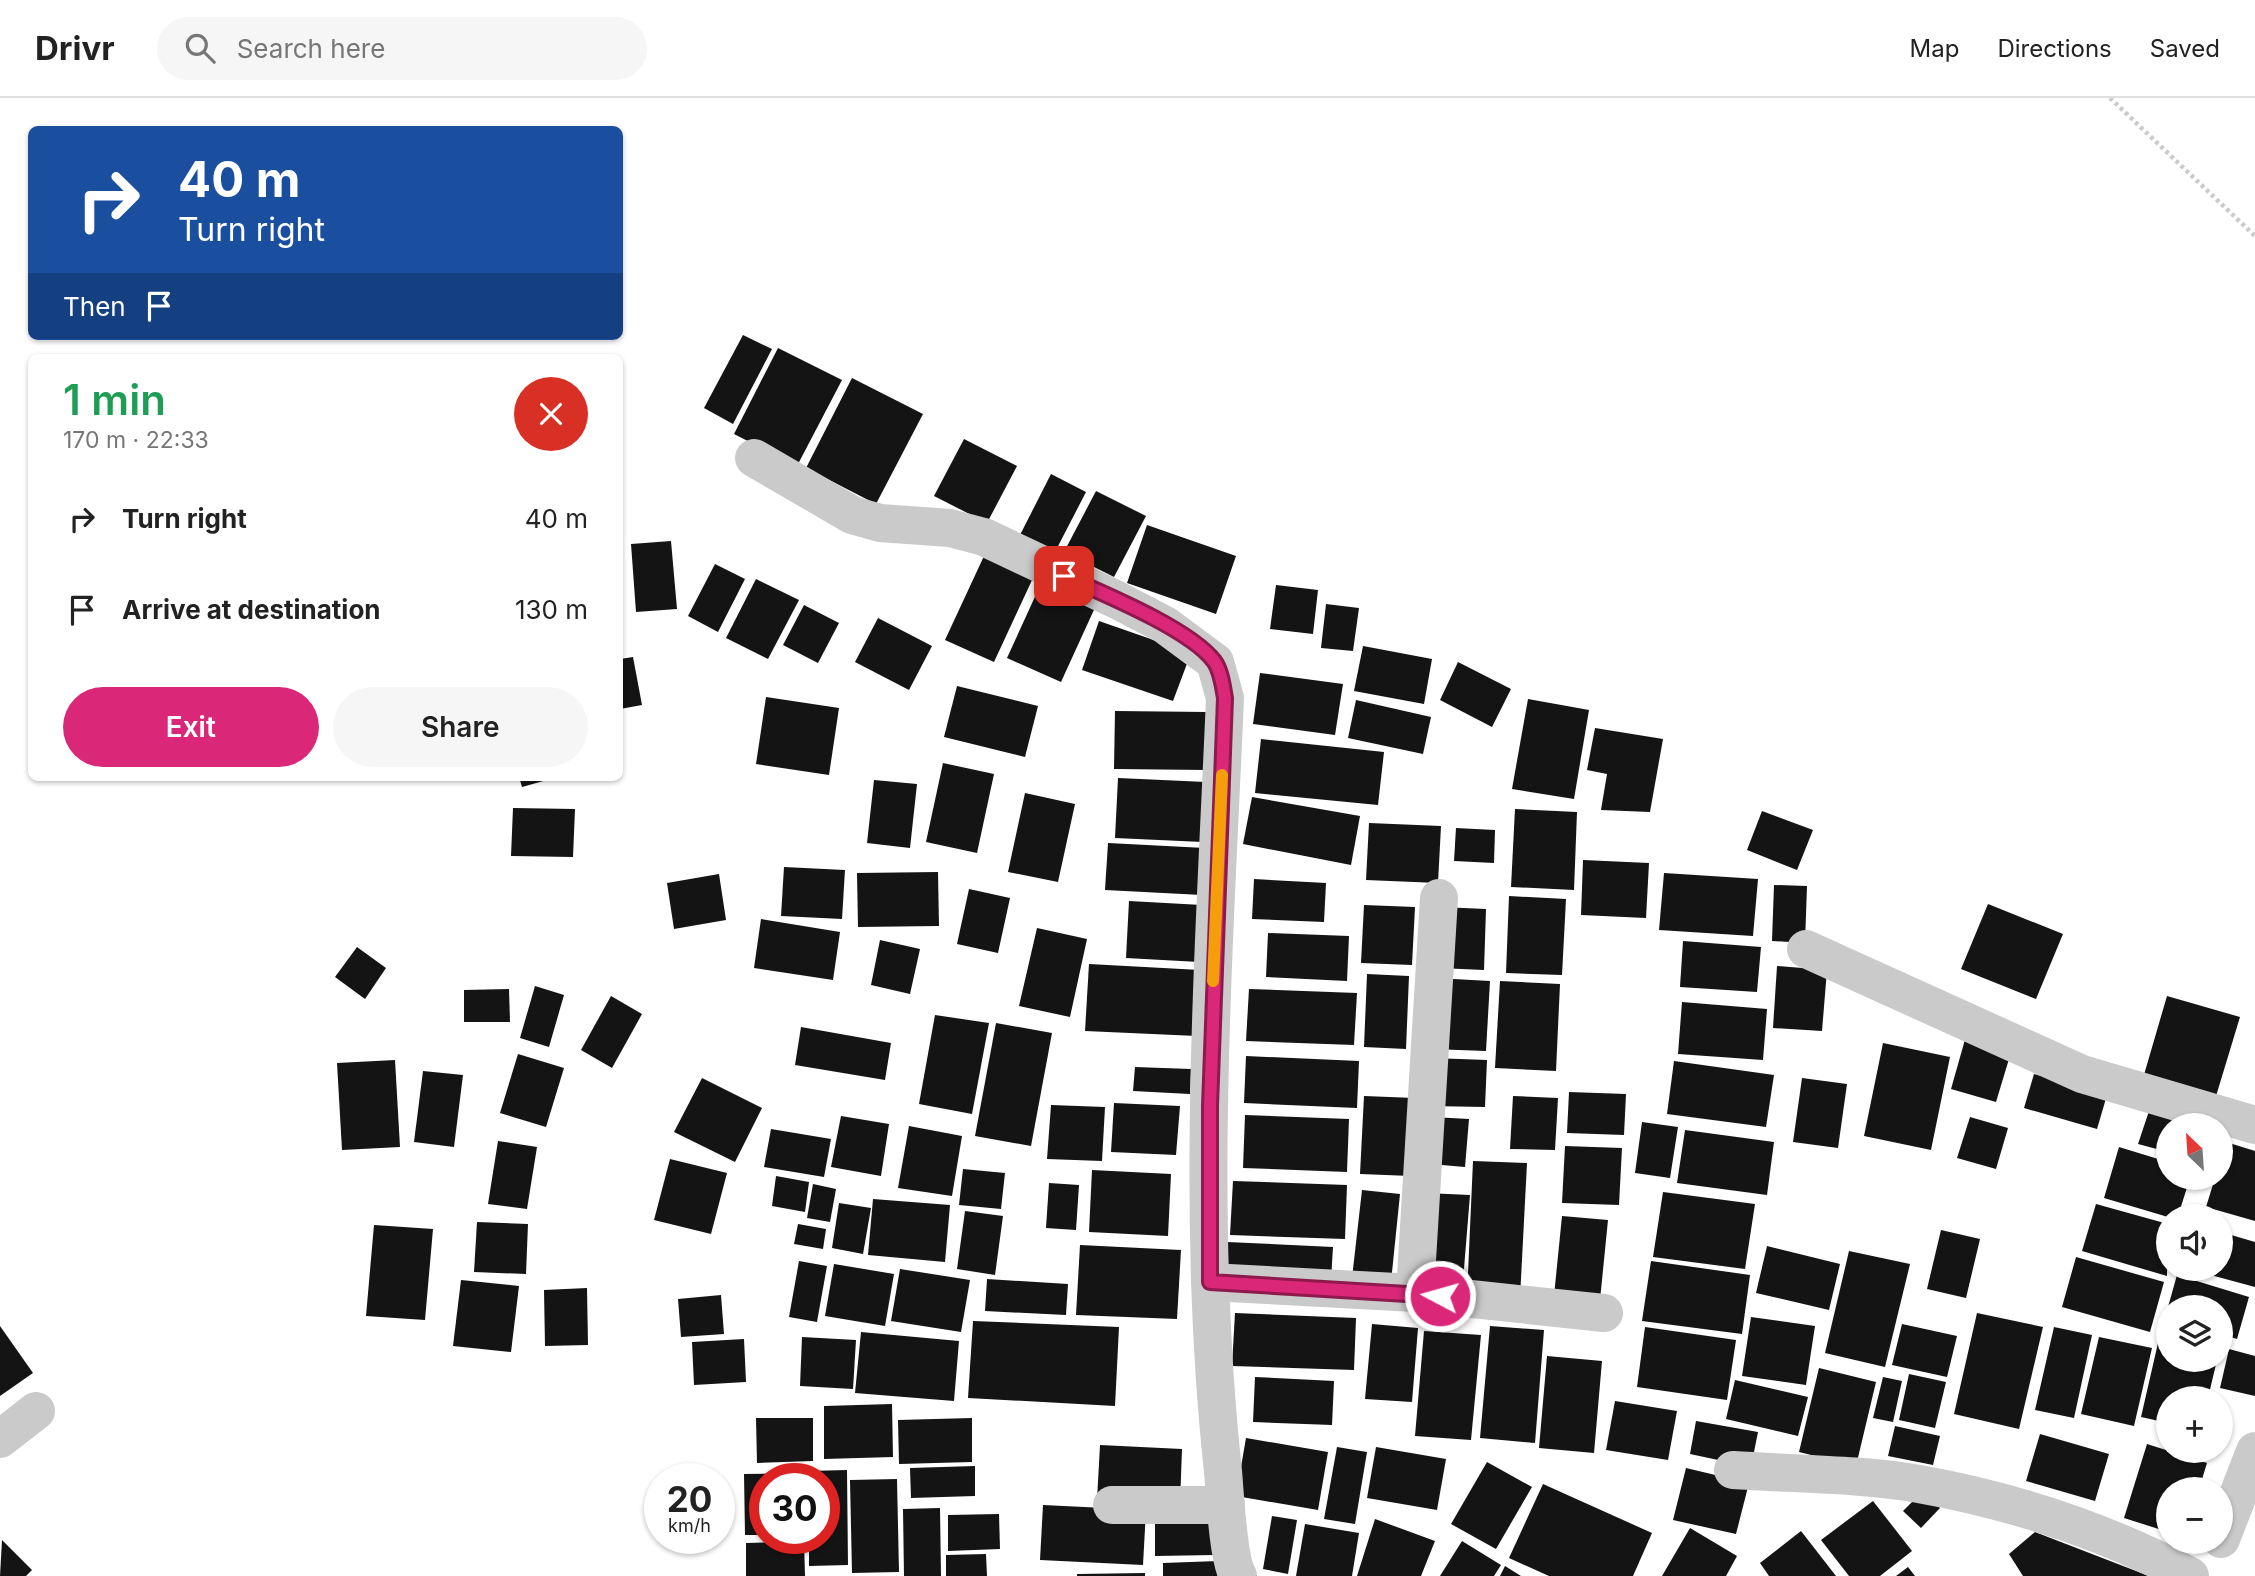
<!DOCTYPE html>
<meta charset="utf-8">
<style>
body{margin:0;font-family:Inter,sans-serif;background:#f6f6f6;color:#222;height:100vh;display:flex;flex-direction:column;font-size:26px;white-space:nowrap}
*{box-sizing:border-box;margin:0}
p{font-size:23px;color:#767676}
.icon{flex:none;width:38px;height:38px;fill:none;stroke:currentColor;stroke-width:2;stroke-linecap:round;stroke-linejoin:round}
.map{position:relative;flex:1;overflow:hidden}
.sheet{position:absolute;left:28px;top:256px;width:595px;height:427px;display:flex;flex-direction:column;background:#fff;border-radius:10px;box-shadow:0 2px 5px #0004}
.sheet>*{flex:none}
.guide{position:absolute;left:28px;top:28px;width:595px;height:214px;border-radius:10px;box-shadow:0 2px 5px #0004;background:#1a4fa0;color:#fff;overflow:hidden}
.needle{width:46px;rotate:335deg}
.tools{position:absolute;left:2156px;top:1015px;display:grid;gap:14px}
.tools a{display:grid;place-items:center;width:77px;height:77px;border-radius:50%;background:#fff;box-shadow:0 2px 5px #0004;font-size:35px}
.speed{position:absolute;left:644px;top:1365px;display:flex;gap:14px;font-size:35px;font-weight:700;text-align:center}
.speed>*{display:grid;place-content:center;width:91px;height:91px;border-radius:50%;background:#fff;box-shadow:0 2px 5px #0004;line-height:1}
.speed small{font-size:18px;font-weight:400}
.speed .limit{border:10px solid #d22;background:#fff;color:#111}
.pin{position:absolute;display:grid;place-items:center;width:60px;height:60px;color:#fff;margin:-30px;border-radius:14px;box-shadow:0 4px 10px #0006}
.me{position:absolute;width:77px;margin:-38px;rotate:276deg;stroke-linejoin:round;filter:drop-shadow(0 0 5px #0008)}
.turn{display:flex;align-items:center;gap:24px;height:147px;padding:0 35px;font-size:32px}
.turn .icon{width:91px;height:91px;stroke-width:2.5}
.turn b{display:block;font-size:49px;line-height:60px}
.then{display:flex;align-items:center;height:66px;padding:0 35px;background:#0003;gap:14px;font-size:26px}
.round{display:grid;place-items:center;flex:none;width:74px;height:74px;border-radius:37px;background:#f6f6f6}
.headline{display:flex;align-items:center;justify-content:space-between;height:119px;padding:0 35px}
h1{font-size:42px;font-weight:600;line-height:52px;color:#1e9e55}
.cta{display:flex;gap:14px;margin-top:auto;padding:14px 35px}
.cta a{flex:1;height:80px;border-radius:42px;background:#db2777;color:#fff;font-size:28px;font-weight:600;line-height:80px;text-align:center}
.cta a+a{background:#f6f6f6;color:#222}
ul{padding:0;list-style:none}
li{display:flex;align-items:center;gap:21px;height:91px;padding:0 35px}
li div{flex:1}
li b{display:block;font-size:26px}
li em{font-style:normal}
header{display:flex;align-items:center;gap:42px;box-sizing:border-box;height:98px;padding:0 35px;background:#fff;border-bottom:2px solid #e0e0e0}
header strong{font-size:33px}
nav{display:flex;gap:38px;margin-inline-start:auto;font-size:24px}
.search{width:490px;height:63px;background:#f6f6f6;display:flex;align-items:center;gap:18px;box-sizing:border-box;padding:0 24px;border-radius:38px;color:#767676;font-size:26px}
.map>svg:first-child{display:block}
.building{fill:#141414}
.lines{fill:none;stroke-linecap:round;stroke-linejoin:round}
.path{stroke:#cacaca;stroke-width:4.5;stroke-dasharray:3.5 3.5;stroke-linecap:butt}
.street{stroke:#cacaca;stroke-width:38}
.route-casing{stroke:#8e194d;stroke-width:18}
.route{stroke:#db2777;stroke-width:12}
.slow{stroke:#f59e0b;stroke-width:12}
</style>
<header>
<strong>Drivr</strong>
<div class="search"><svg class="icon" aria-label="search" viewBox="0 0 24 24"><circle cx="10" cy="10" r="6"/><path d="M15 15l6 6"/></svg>Search here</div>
<nav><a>Map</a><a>Directions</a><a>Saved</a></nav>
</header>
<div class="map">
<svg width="2255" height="1478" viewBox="0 0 2255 1478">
<rect width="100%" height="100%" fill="#fff"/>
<g class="building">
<polygon points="743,237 772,251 733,326 704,310"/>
<polygon points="778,250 842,282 797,368 734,336"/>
<polygon points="852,280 923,316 876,406 806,370"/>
<polygon points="964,341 1017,368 987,425 934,398"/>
<polygon points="1051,376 1086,394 1055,454 1020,437"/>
<polygon points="1096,393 1146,418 1114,479 1064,454"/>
<polygon points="1147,427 1236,458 1216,516 1127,485"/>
<polygon points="671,443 677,511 636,514 631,446"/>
<polygon points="984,458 1033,480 994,564 945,542"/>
<polygon points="715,466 745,481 718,534 688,518"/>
<polygon points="1044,479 1098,503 1061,584 1007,560"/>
<polygon points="756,481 799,502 768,561 726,540"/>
<polygon points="1276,487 1318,492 1313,536 1270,531"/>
<polygon points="1326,506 1359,510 1353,553 1321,550"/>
<polygon points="804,507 839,525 818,565 783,547"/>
<polygon points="878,520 932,548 909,592 855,564"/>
<polygon points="1099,523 1191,555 1173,603 1082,572"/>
<polygon points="1363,548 1432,561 1424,606 1354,593"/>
<polygon points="633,559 642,607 620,611 620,561"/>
<polygon points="1458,564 1511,591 1492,629 1440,602"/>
<polygon points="1260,575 1343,586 1335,637 1253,626"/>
<polygon points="957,588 1038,608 1025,659 944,639"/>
<polygon points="766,599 839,610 829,677 756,666"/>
<polygon points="1528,601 1589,612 1574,701 1512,691"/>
<polygon points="1356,602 1431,619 1423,656 1348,640"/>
<polygon points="1115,613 1207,614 1207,672 1114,671"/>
<polygon points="1595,630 1663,641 1650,714 1601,712 1607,676 1587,672"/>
<polygon points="1261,641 1384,654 1378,707 1255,695"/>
<polygon points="943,665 994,676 977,755 926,744"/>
<polygon points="519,679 554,679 554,680 522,689"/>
<polygon points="1118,680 1206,684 1203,744 1115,740"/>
<polygon points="874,682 917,686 910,750 867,745"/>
<polygon points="1025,695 1075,706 1058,784 1008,774"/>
<polygon points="1252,699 1360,718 1351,767 1243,746"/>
<polygon points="513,710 575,711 573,759 511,758"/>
<polygon points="1515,711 1577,714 1574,792 1511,789"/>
<polygon points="1762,713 1813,732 1797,772 1747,752"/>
<polygon points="1369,725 1441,728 1438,785 1366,782"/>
<polygon points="1456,730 1495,732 1494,765 1454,763"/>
<polygon points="1108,745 1205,750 1202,797 1105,792"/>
<polygon points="1583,762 1649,765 1646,820 1581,817"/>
<polygon points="784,769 845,772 842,821 781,818"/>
<polygon points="938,774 939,828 858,829 857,775"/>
<polygon points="1664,775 1758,781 1753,838 1659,832"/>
<polygon points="719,776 726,822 674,831 667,785"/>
<polygon points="1254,781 1326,785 1324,824 1252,821"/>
<polygon points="1774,787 1807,788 1805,845 1772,843"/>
<polygon points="969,791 1010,800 998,855 957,846"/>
<polygon points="1509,798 1566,801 1562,877 1506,875"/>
<polygon points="1129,803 1202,807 1199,864 1126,860"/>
<polygon points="1988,806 2063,836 2036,901 1961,871"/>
<polygon points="1364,807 1415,809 1412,867 1361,865"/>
<polygon points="1441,809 1486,811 1484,872 1439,870"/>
<polygon points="761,821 840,834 833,882 754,870"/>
<polygon points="1037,830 1087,841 1070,919 1019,908"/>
<polygon points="1268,835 1349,838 1347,883 1266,879"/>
<polygon points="880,842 920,851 910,896 871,887"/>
<polygon points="1683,843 1761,849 1757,894 1680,889"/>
<polygon points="357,849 386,870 365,901 335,879"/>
<polygon points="1089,866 1200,872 1197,938 1085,933"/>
<polygon points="1777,868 1827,872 1822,933 1773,930"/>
<polygon points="1367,876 1409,878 1406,951 1364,949"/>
<polygon points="1435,880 1490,883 1486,953 1431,951"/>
<polygon points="1500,883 1560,886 1556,973 1495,970"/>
<polygon points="535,888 564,897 549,949 520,940"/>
<polygon points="509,891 510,924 464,924 464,892"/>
<polygon points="1249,891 1357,895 1354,947 1246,943"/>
<polygon points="611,898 642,916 612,970 581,952"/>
<polygon points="2167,898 2240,919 2213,1008 2141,987"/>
<polygon points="1682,904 1767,911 1763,962 1678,956"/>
<polygon points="935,917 989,925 972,1016 919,1006"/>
<polygon points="996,925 1052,935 1031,1048 975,1038"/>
<polygon points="801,929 891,945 885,982 795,967"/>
<polygon points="1966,938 2012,951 1996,1004 1951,991"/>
<polygon points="1883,945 1950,959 1931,1052 1864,1038"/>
<polygon points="518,956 564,970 546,1029 500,1015"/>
<polygon points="1246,958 1359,963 1357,1010 1244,1005"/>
<polygon points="1432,960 1487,962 1485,1009 1430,1008"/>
<polygon points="395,962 400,1049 342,1052 337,965"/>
<polygon points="1674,963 1774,977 1766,1029 1667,1016"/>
<polygon points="1135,969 1191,971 1190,996 1133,993"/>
<polygon points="423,973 463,977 454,1049 414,1044"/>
<polygon points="2034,976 2107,997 2097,1031 2024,1010"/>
<polygon points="702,980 762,1010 735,1064 674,1034"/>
<polygon points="1802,980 1847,986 1838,1050 1793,1044"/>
<polygon points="1569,994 1626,996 1624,1037 1567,1035"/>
<polygon points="1364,998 1415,1000 1411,1078 1360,1076"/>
<polygon points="1513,998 1558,1000 1555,1052 1510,1051"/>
<polygon points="1114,1005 1180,1008 1176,1057 1111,1054"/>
<polygon points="1051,1007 1105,1009 1102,1063 1047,1061"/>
<polygon points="2150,1010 2206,1027 2168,1027 2168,1054 2138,1046"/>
<polygon points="1245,1017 1349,1021 1347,1074 1243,1070"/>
<polygon points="841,1018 889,1026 881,1078 831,1069"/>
<polygon points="1433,1019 1469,1021 1465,1069 1430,1066"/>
<polygon points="1970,1019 2008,1030 1996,1071 1957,1060"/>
<polygon points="1642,1024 1678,1029 1670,1080 1635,1075"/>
<polygon points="909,1028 962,1038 952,1098 898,1090"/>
<polygon points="771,1031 831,1041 824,1079 764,1069"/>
<polygon points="1685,1032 1774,1044 1767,1097 1677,1085"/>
<polygon points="498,1043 537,1049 527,1111 488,1106"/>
<polygon points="2226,1044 2255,1053 2255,1123 2206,1109 2215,1080 2221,1080 2221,1061"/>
<polygon points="1565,1048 1622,1050 1619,1107 1562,1105"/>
<polygon points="2119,1049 2168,1064 2168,1080 2190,1080 2178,1118 2168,1119 2104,1100"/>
<polygon points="670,1061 727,1075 711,1136 654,1122"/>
<polygon points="1473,1063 1527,1065 1520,1200 1467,1198"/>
<polygon points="963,1071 1005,1075 1001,1111 959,1107"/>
<polygon points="1092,1072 1171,1076 1168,1138 1089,1134"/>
<polygon points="776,1078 809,1084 805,1114 772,1108"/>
<polygon points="1233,1083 1347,1087 1345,1141 1230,1137"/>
<polygon points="1049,1085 1079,1087 1076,1132 1046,1130"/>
<polygon points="813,1086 836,1091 830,1124 807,1120"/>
<polygon points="1362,1092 1400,1096 1391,1184 1352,1180"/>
<polygon points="1663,1094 1755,1106 1745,1171 1653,1159"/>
<polygon points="1426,1095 1470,1097 1462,1195 1418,1192"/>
<polygon points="873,1101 950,1107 945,1164 868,1157"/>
<polygon points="839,1105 871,1110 863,1156 832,1150"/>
<polygon points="2096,1106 2168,1126 2167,1178 2082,1153"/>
<polygon points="965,1113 1003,1118 995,1177 957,1171"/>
<polygon points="1562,1118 1608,1122 1600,1202 1554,1198"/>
<polygon points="477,1124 528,1126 526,1176 474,1174"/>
<polygon points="798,1126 826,1131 823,1151 794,1146"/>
<polygon points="374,1127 433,1131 425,1222 366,1218"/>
<polygon points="1941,1132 1980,1141 1966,1200 1927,1191"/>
<polygon points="2221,1134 2255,1144 2255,1189 2192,1172 2221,1171"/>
<polygon points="1227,1144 1333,1149 1331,1182 1226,1176"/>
<polygon points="1080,1147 1181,1152 1177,1221 1076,1217"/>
<polygon points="1767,1148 1840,1166 1829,1212 1756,1195"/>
<polygon points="1849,1153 1910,1166 1885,1269 1825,1255"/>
<polygon points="2076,1159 2164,1184 2150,1234 2062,1209"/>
<polygon points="799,1163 827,1168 817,1224 789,1219"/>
<polygon points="1651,1163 1750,1177 1742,1236 1642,1223"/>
<polygon points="834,1166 894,1176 885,1228 825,1218"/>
<polygon points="900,1171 970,1182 961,1234 891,1223"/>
<polygon points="2177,1177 2249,1199 2237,1241 2221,1236 2221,1209 2168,1209"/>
<polygon points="987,1181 1068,1186 1066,1217 985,1213"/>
<polygon points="461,1182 519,1188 511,1254 453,1248"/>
<polygon points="587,1190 588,1247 545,1248 544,1192"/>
<polygon points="721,1197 724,1236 681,1239 678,1201"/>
<polygon points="1235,1215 1356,1220 1354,1272 1232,1268"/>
<polygon points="1977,1215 2043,1229 2019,1331 1954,1316"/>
<polygon points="1751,1219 1815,1228 1806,1287 1742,1278"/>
<polygon points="973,1223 1119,1229 1115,1308 968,1300"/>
<polygon points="1372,1226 1418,1230 1412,1304 1365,1301"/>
<polygon points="1902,1226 1957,1238 1947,1279 1892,1267"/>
<polygon points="0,1228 33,1275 0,1298"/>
<polygon points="1490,1228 1544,1232 1535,1345 1480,1340"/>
<polygon points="1645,1229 1736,1242 1727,1302 1637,1289"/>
<polygon points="2054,1229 2092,1237 2074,1320 2035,1312"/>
<polygon points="2161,1232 2168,1233 2168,1262 2217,1262 2208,1300 2168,1300 2168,1325 2141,1319"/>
<polygon points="1424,1233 1481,1237 1471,1342 1415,1338"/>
<polygon points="861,1234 959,1243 954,1303 855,1295"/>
<polygon points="802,1239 856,1242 853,1291 800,1288"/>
<polygon points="2099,1239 2152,1250 2134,1328 2081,1316"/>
<polygon points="744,1241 746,1284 694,1287 692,1244"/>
<polygon points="2229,1251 2255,1258 2255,1298 2220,1290"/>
<polygon points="1547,1258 1602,1263 1594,1355 1539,1350"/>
<polygon points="1819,1270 1876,1284 1856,1368 1799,1354"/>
<polygon points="1909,1276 1946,1284 1935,1330 1899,1322"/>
<polygon points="1255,1279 1334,1283 1332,1327 1253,1324"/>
<polygon points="1883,1279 1902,1283 1893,1324 1873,1320"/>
<polygon points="1735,1282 1808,1299 1798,1338 1726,1321"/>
<polygon points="1615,1303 1677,1313 1668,1362 1606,1352"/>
<polygon points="892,1306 893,1359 824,1361 824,1308"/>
<polygon points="756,1320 813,1320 813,1363 757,1365"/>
<polygon points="972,1320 972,1364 899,1366 898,1322"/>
<polygon points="1696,1323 1758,1334 1751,1369 1690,1356"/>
<polygon points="1895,1328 1940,1338 1933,1367 1888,1358"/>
<polygon points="2040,1336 2109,1356 2095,1403 2026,1383"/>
<polygon points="1246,1340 1328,1354 1318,1412 1236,1398"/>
<polygon points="2147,1346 2207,1365 2199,1391 2168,1391 2168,1434 2124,1420"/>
<polygon points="1100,1347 1182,1351 1180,1406 1097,1402"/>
<polygon points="1337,1349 1367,1354 1355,1426 1324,1421"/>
<polygon points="1376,1349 1446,1361 1437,1412 1367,1400"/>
<polygon points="1487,1364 1532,1389 1496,1451 1451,1426"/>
<polygon points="975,1368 975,1398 911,1400 910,1370"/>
<polygon points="1686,1370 1749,1385 1736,1436 1673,1422"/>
<polygon points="847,1372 848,1467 809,1468 809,1440 824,1440 824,1381 808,1381 808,1373"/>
<polygon points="802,1375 802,1381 765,1381 765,1437 745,1437 744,1376"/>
<polygon points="897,1381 899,1474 852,1475 850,1382"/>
<polygon points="1543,1386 1652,1435 1633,1478 1549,1478 1509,1460"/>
<polygon points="1923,1393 1940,1410 1921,1430 1903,1413"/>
<polygon points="1873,1403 1912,1453 1880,1478 1849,1478 1821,1442"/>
<polygon points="1043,1407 1146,1412 1143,1467 1040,1462"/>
<polygon points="940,1410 941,1478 904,1478 903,1411"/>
<polygon points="1155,1413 1214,1413 1215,1457 1155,1458"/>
<polygon points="999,1416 1000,1451 948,1453 948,1417"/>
<polygon points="1272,1418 1297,1422 1288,1476 1263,1471"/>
<polygon points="1375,1421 1435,1443 1421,1478 1357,1478"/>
<polygon points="1305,1426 1359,1435 1352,1478 1296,1478"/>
<polygon points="1690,1430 1737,1458 1726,1478 1662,1478"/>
<polygon points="1801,1433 1836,1478 1769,1478 1760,1465"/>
<polygon points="2035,1434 2149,1478 2023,1478 2009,1456"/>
<polygon points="2,1442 32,1472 26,1478 0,1478"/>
<polygon points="804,1443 805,1478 746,1478 746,1445"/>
<polygon points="1462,1443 1501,1467 1494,1478 1440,1478"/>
<polygon points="986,1456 987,1478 946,1478 946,1457"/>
<polygon points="1218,1463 1218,1478 1163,1478 1163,1465"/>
<polygon points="1505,1468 1521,1478 1500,1478"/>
<polygon points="1908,1469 1915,1478 1896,1478"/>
<polygon points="1145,1475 1145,1478 1077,1478 1077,1476"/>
</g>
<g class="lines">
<polyline class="path" points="2110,0 2255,138"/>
<g class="street">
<path d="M 754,360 L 852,417 L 880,425 L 950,430 L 984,439 L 1117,502 L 1165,527 L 1215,564 L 1225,600 C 1214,857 1195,1117 1223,1373 C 1225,1396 1228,1461 1238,1478"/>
<polyline points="1806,851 2082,976 2255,1027"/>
<polyline points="1210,1184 1415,1195 1604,1215"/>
<polyline points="1415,1195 1439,800"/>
<polyline points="0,1341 36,1313"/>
<path d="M 1733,1372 C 1792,1376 1863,1376 1919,1386 C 2014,1403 2105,1433 2190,1478"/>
<polyline points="1112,1407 1226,1407"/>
<polyline points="2221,1441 2255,1353"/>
</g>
</g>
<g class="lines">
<defs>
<path id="route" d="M 1064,478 C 1102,495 1190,531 1214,563 C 1221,572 1223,589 1225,600 L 1210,1008 L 1210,1184 L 1440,1198"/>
</defs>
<use href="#route" class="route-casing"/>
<use href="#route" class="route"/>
<polyline class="slow" points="1213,883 1222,677"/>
</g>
</svg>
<div class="tools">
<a><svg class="needle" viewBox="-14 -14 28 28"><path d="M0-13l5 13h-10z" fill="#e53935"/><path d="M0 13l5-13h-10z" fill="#767676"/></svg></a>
<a><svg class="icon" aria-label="sound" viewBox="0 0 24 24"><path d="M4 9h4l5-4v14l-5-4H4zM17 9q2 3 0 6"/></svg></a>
<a><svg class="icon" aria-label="layers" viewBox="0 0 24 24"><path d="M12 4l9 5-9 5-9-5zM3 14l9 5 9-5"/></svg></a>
<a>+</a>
<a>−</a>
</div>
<div class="speed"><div>20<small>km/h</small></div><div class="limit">30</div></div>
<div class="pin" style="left:1064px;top:478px;background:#d93025"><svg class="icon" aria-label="arrive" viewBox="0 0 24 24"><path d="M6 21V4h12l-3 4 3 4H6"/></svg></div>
<svg class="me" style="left:1440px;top:1198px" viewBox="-20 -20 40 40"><circle r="17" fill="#db2777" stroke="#fff" stroke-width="3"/><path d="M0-11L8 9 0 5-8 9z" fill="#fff"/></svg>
<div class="guide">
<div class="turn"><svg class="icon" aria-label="right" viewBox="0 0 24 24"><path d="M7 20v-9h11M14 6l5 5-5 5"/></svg><div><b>40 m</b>Turn right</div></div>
<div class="then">Then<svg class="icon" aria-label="arrive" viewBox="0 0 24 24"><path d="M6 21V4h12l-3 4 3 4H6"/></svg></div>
</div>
<section class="sheet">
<div class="headline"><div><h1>1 min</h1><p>170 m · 22:33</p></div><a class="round" style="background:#d93025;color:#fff"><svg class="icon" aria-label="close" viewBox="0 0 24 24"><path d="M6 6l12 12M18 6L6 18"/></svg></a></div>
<ul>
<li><svg class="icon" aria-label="right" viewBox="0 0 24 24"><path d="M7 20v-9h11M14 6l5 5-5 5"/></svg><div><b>Turn right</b></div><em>40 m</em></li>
<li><svg class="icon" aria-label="arrive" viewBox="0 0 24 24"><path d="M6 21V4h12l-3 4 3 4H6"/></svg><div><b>Arrive at destination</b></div><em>130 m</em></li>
</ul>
<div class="cta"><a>Exit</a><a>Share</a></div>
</section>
</div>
